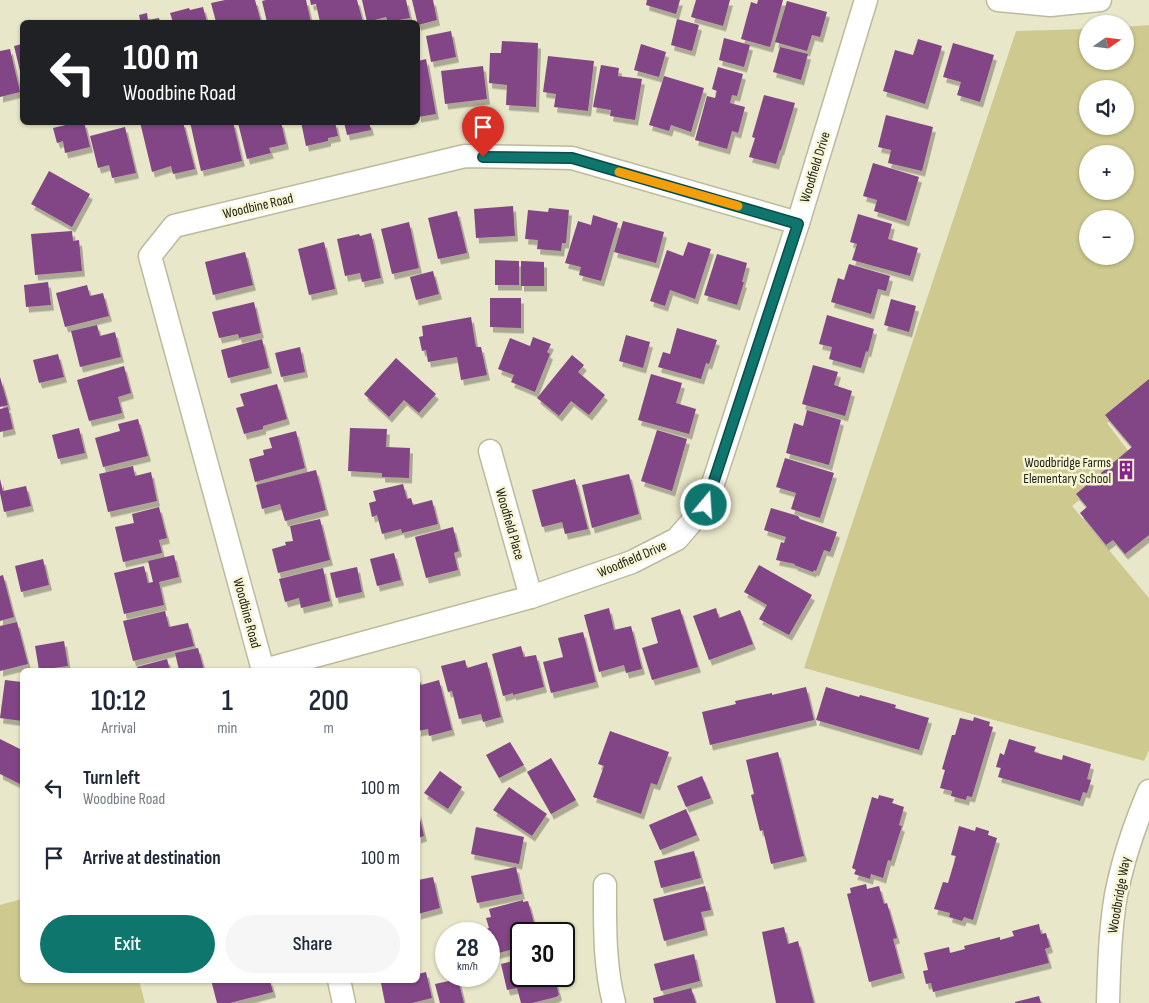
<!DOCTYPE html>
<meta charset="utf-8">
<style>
body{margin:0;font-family:"Sofia Sans Condensed",sans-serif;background:#f6f6f7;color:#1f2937;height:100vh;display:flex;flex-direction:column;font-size:19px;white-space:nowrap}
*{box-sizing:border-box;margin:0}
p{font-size:16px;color:#747a83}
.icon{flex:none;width:28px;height:28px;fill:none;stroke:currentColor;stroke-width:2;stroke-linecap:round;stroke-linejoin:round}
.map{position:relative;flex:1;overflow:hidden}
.panel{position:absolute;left:20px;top:668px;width:400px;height:315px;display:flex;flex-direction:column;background:#fff;border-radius:8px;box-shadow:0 1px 4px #0004}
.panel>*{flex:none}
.banner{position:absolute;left:20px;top:20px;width:400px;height:105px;border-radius:8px;box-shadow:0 1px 4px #0004;background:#202124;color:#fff;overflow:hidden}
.needle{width:32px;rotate:76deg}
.fabs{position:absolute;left:1079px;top:15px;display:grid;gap:10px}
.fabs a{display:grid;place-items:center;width:55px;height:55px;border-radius:50%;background:#fff;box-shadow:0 1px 4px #0004;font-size:25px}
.speed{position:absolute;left:435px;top:922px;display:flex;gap:10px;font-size:25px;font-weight:700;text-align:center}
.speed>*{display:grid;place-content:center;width:65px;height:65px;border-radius:50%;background:#fff;box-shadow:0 1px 4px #0004;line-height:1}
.speed small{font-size:12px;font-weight:400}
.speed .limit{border:2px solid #111;border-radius:8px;background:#fff;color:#111}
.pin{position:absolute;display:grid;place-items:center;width:42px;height:42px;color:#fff;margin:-51px -21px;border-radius:50% 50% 50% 0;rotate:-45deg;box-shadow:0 0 5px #0007}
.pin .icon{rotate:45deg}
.me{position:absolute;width:55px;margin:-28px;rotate:18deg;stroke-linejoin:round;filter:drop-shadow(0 0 4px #0008)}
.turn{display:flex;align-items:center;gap:18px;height:105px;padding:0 20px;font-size:22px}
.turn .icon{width:65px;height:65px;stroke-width:2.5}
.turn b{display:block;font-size:35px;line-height:42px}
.eta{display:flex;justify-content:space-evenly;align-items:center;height:85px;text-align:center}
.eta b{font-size:30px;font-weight:600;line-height:35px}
.cta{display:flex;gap:10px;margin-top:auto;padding:10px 20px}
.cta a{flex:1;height:58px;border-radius:30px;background:#0f766e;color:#fff;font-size:20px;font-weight:600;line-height:58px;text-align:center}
.cta a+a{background:#f6f6f7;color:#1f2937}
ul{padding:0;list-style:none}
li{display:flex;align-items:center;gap:15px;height:70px;padding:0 20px}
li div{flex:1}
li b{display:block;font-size:19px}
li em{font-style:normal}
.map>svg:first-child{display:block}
.green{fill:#cdc98f;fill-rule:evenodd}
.building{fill:#824585;filter:url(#shadow)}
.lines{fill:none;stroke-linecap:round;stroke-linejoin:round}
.minor-casing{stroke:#bcba9d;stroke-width:25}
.minor{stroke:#fff;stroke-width:22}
.route-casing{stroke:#0a4d48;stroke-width:12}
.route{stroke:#0f766e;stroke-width:9}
.slow{stroke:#f59e0b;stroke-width:9}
.labels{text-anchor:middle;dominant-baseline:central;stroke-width:5;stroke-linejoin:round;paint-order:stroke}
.street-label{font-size:14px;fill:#232318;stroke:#f6f5d6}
.poi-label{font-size:14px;fill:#232318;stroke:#f6f5d6;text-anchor:end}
</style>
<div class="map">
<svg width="1149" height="1003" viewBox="0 0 1149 1003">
<defs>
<filter id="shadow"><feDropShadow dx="3" dy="5.5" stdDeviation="0" flood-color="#0004"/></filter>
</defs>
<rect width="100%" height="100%" fill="#e9e7c9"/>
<g class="green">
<path d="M 1149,25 L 1149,388 L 1107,423 L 1133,457 L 1072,506 L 1149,598 L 1149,750 L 1144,761 L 804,668 L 1016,31 L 1087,29 L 1088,61 L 1125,61 L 1125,27 ZM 1088,89 L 1125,89 L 1125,126 L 1088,126 ZM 1088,154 L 1125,154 L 1125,191 L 1088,191 ZM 1088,219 L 1125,219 L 1125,256 L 1088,256 Z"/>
<polygon points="22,899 22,980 139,980 145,1003 0,1003 0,905"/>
</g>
<g class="building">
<polygon points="225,0 255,0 261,22 216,22 211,3"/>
<polygon points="266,0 306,0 311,22 267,22 262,1"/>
<polygon points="310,0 357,0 363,22 320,22 316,4 311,5"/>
<polygon points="362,0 406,0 410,18 388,22 386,17 367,22"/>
<polygon points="412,0 433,0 437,20 418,25"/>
<polygon points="647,0 680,0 676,14 646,5"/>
<polygon points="696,0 730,0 723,26 691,17"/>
<polygon points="758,0 783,0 770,47 741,39 751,2 757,4"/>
<polygon points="787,1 827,12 820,37 812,35 807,51 775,42"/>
<polygon points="203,7 207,22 173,22 170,13 189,8 190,10"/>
<polygon points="147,13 148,20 159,18 160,22 135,22 140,20 139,15"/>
<polygon points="677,19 699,25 692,51 671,45"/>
<polygon points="451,31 456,57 431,62 426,36"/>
<polygon points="724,38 750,45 744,67 719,60"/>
<polygon points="918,39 942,46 925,104 883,91 895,50 913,55"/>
<polygon points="502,41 538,43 536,107 506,105 507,85 489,83 490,53 501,53"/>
<polygon points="953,43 994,55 980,102 957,95 961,82 943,77"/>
<polygon points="22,44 22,79 14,46"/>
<polygon points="641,44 666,52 659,77 634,70"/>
<polygon points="780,47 808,54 801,80 773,72"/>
<polygon points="10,49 20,92 0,97 0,51"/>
<polygon points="548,56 594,61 588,111 554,107 556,94 543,92"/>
<polygon points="426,59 436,114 418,117 418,61"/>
<polygon points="601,65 619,68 618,76 642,79 635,120 610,116 611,110 593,107"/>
<polygon points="483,66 487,99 445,104 441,71"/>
<polygon points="718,67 743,74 737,96 732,95 730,103 745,107 738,133 732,131 727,149 695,140 707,96 715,98 717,91 712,89"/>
<polygon points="664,76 704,88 691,132 671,125 669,131 649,125"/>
<polygon points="764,95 795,103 781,150 780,150 776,164 749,157 755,138 752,137"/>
<polygon points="886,115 933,127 922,171 888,163 891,150 878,147"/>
<polygon points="78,122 84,122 90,147 65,153 63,141 57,143 53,128"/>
<polygon points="140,122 183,122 195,169 173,174 171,166 152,172"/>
<polygon points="190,122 233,122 242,161 201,171"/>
<polygon points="281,122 286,144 269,148 271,153 247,159 238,123"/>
<polygon points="301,122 335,122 338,136 328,138 328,141 306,146"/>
<polygon points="344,122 369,122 371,130 347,135"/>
<polygon points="125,127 136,173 112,178 109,165 98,168 90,136"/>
<polygon points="873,163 919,177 906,221 874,211 877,200 863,196"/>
<polygon points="49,171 90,194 72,227 31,204"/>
<polygon points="513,206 515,236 476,238 474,209"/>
<polygon points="549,208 569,210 566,243 562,243 561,251 537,249 538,240 525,239 528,210 548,212"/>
<polygon points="457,211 467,253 438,259 428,218"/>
<polygon points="858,214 892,224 888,239 918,248 910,276 852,260 857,244 850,242"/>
<polygon points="593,215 618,223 601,281 579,275 581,267 565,263 578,221 591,225"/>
<polygon points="623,221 664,232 656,263 614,252"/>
<polygon points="409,222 419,268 392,274 381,229"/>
<polygon points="72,231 73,241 79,240 82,271 35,275 31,234"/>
<polygon points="371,233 381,278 362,282 360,273 345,276 337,239 359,234 360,236"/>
<polygon points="324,242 335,289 309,295 298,249"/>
<polygon points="688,242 711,249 695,299 670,290 665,306 650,301 667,250 683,256"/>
<polygon points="245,252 253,285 213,295 205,262"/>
<polygon points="717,254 747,263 742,282 744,282 737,305 704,295"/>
<polygon points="495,260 519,261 519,285 495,285"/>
<polygon points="521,261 544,262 544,286 521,286"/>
<polygon points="849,264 890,276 886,291 878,289 871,314 831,302 838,278 844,280"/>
<polygon points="433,271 439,294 416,300 410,277"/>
<polygon points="48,282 51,305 26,307 24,285"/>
<polygon points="87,285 90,296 103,293 109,316 65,327 56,293"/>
<polygon points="490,298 521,298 521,328 490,327"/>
<polygon points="891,299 916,306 909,332 884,325"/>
<polygon points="254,302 261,333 239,338 238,334 219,338 212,312"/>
<polygon points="827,315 874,329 868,352 866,351 861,368 829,359 832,347 819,344"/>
<polygon points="471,317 476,347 481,347 487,375 461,380 457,357 428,362 426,350 422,351 419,337 423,336 422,326"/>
<polygon points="97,325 100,336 115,332 121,357 80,367 71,331"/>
<polygon points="677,328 717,340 709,364 706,363 701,379 658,367 663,352 670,354"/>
<polygon points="626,335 650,342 643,368 619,361"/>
<polygon points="533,337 551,344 547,352 550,354 535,392 511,382 514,375 498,369 510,338 530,346"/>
<polygon points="262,339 269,368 228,378 221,350"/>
<polygon points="300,347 305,372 281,377 275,353"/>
<polygon points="58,354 64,377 39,383 33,360"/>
<polygon points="572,355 584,365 578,372 605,395 589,415 571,401 559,416 537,398"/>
<polygon points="396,358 436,394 419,413 404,400 389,417 364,394"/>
<polygon points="813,365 838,372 834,385 852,391 845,416 802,404"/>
<polygon points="124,366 131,393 118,397 122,413 89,421 77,380"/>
<polygon points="651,374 682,383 676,403 696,409 689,434 638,420"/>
<polygon points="0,377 8,405 0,407"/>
<polygon points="1149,379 1149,535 1125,554 1113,540 1106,545 1080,513 1087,507 1076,494 1132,447 1105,415"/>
<polygon points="277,384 287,419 263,426 263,429 244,434 236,408 244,406 240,394"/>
<polygon points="8,407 13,429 0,432 0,409"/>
<polygon points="807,410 841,420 829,465 786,453 794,423 803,426"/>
<polygon points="138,419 148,456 103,467 95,438 120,431 118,424"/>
<polygon points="79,428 85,453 58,459 52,435"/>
<polygon points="350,428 387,429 386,447 410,448 409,478 382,477 382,473 348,471"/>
<polygon points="657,430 687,439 672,491 641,481"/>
<polygon points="296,431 305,468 255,482 249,459 264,455 263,450 272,448 269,438"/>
<polygon points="785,458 834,473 820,518 791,509 796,493 776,487"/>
<polygon points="133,466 135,476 151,472 157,501 108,512 99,474"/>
<polygon points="316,470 326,510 285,521 280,504 262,509 256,485"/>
<polygon points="629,474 639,514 592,528 582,485"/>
<polygon points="0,479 3,491 26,486 31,506 4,512 0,493"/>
<polygon points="575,479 588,529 565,534 562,522 542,527 532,490"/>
<polygon points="403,484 407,499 411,498 413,505 432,500 438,524 402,533 401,529 382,534 377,515 372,517 369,503 376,501 373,491"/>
<polygon points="159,507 167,538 159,540 162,553 123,562 115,527 134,523 132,514"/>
<polygon points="771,508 798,516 800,519 837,532 830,552 824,550 816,571 814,570 813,572 794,565 795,564 776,560 781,542 784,543 786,537 764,530"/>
<polygon points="320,519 330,560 278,573 272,549 286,545 285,542 293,541 290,526"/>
<polygon points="453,527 459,551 454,553 458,570 426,578 415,537"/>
<polygon points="394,553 401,580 377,586 370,559"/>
<polygon points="174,555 179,577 159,582 164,605 124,614 114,573 144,566 148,583 153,582 148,561"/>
<polygon points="43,559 49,585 21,592 15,566"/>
<polygon points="759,565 812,595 789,635 759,619 767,605 744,592"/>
<polygon points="357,567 362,592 336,598 330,573"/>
<polygon points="323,568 330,601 301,608 299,598 285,602 279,579"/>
<polygon points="3,575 14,617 0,621 0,576"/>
<polygon points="609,608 614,630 631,626 642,669 626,673 624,665 599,672 584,615"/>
<polygon points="716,608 719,618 740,610 753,644 709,660 693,616"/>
<polygon points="680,609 698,667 652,680 642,648 658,643 651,618"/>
<polygon points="165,611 169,627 188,623 194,646 133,661 123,621"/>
<polygon points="17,622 28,664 0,671 0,626"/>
<polygon points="583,632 596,682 551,693 543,662 563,657 558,638"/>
<polygon points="64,641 68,666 39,670 35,646"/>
<polygon points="521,646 524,657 536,655 544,687 513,695 513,693 503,696 492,654"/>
<polygon points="198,648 204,670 179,670 175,653"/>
<polygon points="167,659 170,670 138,670 137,667"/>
<polygon points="465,660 467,668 487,662 501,717 483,722 481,714 459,719 452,691 448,692 441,666"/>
<polygon points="418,675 421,685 439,680 452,730 429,736 428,729 418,731"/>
<polygon points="5,680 22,682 22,721 0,718"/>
<polygon points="806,687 814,720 710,745 702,712 736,704 735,701 772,693 772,695"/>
<polygon points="826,687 859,697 860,695 896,705 895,708 929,718 919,750 816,720"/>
<polygon points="974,717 990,722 989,726 993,727 972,797 967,796 966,800 951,796 952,791 940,788 945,770 942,769 952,735 955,735 960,718 973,721"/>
<polygon points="610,731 669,752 657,785 651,783 641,814 593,797 604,766 598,764"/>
<polygon points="0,739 22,750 22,785 0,774"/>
<polygon points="1009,739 1036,747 1034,752 1062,760 1063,755 1091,764 1087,779 1091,780 1087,793 1083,792 1080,801 998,777 1001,768 996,767 1000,753 1004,755"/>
<polygon points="510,742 524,765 499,778 486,755"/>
<polygon points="778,752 804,856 771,864 763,830 760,831 751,795 754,794 746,760"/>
<polygon points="551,758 576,800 551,814 527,772"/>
<polygon points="440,771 462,787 448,809 424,793"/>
<polygon points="702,776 711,798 686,807 677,786"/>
<polygon points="509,787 547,814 532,836 493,810"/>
<polygon points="879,795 894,799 892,803 904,807 899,825 902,826 891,861 888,860 883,878 871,874 870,879 854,874 856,870 852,868 872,797 878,799"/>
<polygon points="686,809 697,835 660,850 649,825"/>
<polygon points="418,810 424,836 418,838"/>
<polygon points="959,826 975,831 976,827 989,831 988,835 997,838 973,920 964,917 962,921 949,917 950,913 934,909 943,882 948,883 956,856 951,855"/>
<polygon points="476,827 524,837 519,864 471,854"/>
<polygon points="694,851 701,878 661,888 654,861"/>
<polygon points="516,867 522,894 477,903 471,876"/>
<polygon points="433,877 440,908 418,914 418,880"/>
<polygon points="866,884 867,889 879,886 884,904 887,903 897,938 893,939 902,973 869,982 847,894 851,893 850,888"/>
<polygon points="705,886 711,910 701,912 705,930 664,941 653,899"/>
<polygon points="523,900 523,902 528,901 537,934 521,934 521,947 491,955 489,934 485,934 484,930 489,928 486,918 491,917 489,909"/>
<polygon points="1039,924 1041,934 1046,933 1050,947 1045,949 1049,963 933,992 931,983 926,984 923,971 928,970 924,953 949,947 950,953 965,949 964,946 1000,937 1000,940 1014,936 1012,931"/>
<polygon points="784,927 788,944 798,941 814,1003 776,1003 762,932"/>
<polygon points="694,954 700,981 661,991 654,964"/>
<polygon points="521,959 521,976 554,976 559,995 556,997 532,1003 521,1003 517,988 507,990 501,964"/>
<polygon points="426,972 432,998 412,1003 385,1003 381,983 392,980 418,980 418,974"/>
<polygon points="458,979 464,1003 440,1003 435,984"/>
<polygon points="211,980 270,980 273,992 230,1003 217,1003"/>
<polygon points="691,988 696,1003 654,1003 653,998"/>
<polygon points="1039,996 1041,1003 1015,1003 1015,1002"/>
</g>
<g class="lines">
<defs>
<g id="minor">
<polyline points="998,0 1050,5 1100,0"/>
<polyline points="490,451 531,597"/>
<polyline points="263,670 150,256 174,226 465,156 572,158 798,223"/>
<polyline points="264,670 531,597 632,562 677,539 706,505 798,223 866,0"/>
<path d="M 605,885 C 605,925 604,964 614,1003"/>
<polyline points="339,980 344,1003"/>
<path d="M 1108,1003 C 1109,967 1110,930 1116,895 C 1123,859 1135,824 1149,791"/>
</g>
</defs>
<use href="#minor" class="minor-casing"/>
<use href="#minor" class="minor"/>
</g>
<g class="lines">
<defs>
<polyline id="route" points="483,157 572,158 798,224 706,505"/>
</defs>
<use href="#route" class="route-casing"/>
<use href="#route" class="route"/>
<polyline class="slow" points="619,172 738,206"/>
</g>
<defs>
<symbol id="building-bare" viewBox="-9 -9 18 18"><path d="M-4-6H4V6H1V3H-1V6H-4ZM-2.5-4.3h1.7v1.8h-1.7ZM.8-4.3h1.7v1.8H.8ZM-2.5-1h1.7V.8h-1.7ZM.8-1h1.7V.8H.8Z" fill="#86238c" stroke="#f6f5d6" stroke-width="2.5" paint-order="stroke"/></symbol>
</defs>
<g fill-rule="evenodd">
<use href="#building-bare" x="1112" y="456" width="28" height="28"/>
</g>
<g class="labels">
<g class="street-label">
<text transform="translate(815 167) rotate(-73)">Woodfield Drive</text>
<text transform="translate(258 206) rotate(-13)">Woodbine Road</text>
<text transform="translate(510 524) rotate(74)">Woodfield Place</text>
<text transform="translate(632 559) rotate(-23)">Woodfield Drive</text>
<text transform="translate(247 613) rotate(75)">Woodbine Road</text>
<text transform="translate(1119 895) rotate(-80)">Woodbridge Way</text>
</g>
<g class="poi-label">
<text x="1111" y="462">Woodbridge Farms<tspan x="1111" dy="16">Elementary School</tspan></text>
</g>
</g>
</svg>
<div class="fabs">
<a><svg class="needle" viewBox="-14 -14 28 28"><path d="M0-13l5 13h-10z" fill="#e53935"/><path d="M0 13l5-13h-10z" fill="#747a83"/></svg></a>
<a><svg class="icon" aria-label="sound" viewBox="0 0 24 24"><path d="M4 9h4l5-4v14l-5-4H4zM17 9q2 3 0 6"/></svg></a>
<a>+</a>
<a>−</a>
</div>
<div class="speed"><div>28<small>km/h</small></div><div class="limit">30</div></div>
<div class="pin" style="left:483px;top:157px;background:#d93025"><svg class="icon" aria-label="arrive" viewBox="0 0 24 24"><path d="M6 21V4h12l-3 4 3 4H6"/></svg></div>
<svg class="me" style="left:706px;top:505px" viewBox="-20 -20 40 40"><circle r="17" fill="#0f766e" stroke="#fff" stroke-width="3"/><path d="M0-11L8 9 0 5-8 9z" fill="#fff"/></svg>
<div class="banner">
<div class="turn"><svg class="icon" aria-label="left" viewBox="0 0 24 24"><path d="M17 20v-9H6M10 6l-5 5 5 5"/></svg><div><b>100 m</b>Woodbine Road</div></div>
</div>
<section class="panel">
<div class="eta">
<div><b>10:12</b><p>Arrival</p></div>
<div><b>1</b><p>min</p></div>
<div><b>200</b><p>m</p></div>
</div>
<ul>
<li><svg class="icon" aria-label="left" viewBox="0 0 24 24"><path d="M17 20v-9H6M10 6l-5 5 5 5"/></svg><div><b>Turn left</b><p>Woodbine Road</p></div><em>100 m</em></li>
<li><svg class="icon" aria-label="arrive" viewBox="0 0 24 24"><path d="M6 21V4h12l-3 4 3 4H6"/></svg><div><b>Arrive at destination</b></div><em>100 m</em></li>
</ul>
<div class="cta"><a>Exit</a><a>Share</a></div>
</section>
</div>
